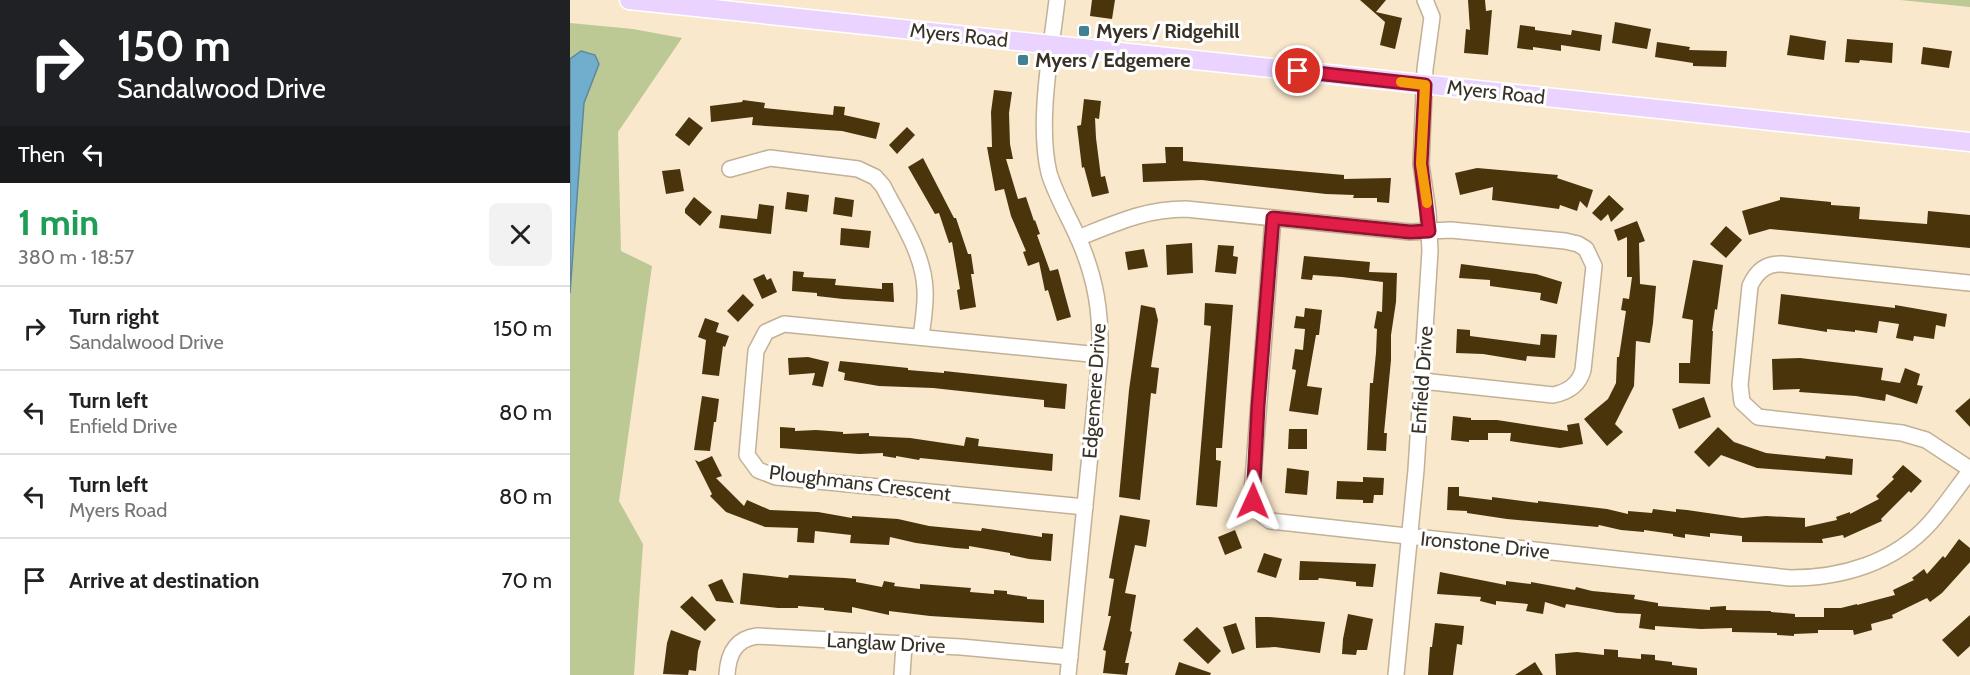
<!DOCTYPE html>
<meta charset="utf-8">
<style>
body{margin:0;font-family:Cabin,sans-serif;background:#f2f2f2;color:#222;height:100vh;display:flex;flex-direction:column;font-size:22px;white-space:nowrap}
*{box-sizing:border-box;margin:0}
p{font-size:20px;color:#767676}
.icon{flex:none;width:33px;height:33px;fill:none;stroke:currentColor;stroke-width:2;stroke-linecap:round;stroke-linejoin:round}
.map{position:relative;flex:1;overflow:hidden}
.panel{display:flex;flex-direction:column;background:#fff;width:570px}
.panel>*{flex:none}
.guide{background:#202124;color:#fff;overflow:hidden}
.pin{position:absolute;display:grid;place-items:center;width:51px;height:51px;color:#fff;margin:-26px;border:3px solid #fff;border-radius:50%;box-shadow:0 2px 6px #0007}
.me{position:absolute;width:66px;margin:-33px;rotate:1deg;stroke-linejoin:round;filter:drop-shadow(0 0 4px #0008)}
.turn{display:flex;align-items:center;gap:21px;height:126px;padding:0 18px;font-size:27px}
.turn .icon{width:78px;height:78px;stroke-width:2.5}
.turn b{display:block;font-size:42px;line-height:51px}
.then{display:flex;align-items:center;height:57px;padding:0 18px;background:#0003;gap:12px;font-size:22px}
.round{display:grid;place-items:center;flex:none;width:63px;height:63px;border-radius:9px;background:#f2f2f2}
.summary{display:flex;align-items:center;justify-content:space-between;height:102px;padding:0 18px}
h1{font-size:36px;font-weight:700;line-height:45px;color:#1e9e55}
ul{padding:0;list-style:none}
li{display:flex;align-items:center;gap:18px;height:84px;padding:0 18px;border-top:2px solid #e0e0e0}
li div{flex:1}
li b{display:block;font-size:22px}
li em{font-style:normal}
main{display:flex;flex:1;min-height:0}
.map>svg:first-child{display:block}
.green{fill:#bdc994}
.water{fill:#71aecd;stroke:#60889b;stroke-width:1.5}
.building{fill:#49340c}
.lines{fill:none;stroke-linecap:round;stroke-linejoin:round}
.minor-casing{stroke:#c2b196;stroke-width:18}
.major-casing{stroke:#fff;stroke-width:21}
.minor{stroke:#fff;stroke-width:15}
.major{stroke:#ead3fe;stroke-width:18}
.route-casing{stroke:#92132f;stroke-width:15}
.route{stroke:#e11d48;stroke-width:10}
.slow{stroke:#f59e0b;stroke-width:10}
.poi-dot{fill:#408293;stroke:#fff;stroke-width:2}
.labels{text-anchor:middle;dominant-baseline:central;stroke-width:6;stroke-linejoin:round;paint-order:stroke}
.poi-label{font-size:20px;font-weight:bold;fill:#383126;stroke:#fff;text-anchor:start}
.street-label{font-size:20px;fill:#383126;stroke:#fff}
</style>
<main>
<section class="panel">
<div class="guide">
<div class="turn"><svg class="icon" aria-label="right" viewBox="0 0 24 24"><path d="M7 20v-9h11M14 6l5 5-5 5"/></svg><div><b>150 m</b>Sandalwood Drive</div></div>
<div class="then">Then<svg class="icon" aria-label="left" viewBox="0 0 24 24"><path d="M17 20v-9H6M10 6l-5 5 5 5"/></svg></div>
</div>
<div class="summary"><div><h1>1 min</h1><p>380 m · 18:57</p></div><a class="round"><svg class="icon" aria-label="close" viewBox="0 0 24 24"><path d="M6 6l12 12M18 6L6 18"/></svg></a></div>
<ul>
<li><svg class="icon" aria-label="right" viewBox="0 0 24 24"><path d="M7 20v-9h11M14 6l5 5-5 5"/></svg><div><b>Turn right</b><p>Sandalwood Drive</p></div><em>150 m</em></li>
<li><svg class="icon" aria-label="left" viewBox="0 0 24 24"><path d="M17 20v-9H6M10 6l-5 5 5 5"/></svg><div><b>Turn left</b><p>Enfield Drive</p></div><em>80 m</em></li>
<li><svg class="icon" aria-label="left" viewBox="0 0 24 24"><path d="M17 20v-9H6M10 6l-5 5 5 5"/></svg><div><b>Turn left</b><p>Myers Road</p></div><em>80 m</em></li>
<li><svg class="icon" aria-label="arrive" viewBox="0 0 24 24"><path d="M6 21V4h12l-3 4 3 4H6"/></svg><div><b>Arrive at destination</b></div><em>70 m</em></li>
</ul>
</section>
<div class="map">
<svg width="1400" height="675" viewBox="0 0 1400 675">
<rect width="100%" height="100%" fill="#fae8cc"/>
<g class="green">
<polygon points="1330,0 1400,0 1400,7"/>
<polygon points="0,23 63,29 112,38 48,132 51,251 82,266 49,501 73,544 64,675 0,675"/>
</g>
<polygon class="water" points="11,51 25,55 29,64 14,103 0,293 0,59"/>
<g class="building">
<polygon points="522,0 545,0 542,19 520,16"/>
<polygon points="790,0 816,0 806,12 832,18 825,49 810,45 815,22"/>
<polygon points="898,0 915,0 916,11 922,10 918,55 894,53 896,29 900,30"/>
<polygon points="1045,22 1081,29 1077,49 1042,43"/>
<polygon points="950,25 965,27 965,30 1001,35 1002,30 1032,35 1030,51 991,45 991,51 963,47 963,50 947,48"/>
<polygon points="1220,35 1256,41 1254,60 1217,55"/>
<polygon points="1277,39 1323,43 1322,63 1290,60 1289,63 1275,62"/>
<polygon points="1087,42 1120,47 1119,50 1157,51 1156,67 1123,66 1123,63 1085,57"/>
<polygon points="1353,47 1382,51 1379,68 1351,64"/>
<polygon points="424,90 442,92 439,113 440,144 443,159 436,159 448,199 456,197 464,221 465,220 470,234 467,235 480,271 488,269 501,317 487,321 478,290 475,291 469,262 458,266 453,252 456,251 441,216 434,189 425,191 417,147 422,147 421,112"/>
<polygon points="514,99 531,101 529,119 525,118 526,138 531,177 535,176 539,193 522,197 514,167 512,168 507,126 511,125"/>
<polygon points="173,100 195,103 194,108 263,115 264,106 275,107 274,115 310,123 306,139 272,131 182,125 183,117 141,122 140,106 172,102"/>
<polygon points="119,117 133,128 119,146 105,135"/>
<polygon points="337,127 345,135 327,154 319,145"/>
<polygon points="595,147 613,147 613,161 774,175 774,179 821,178 819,203 807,202 807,198 783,198 784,195 756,194 632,180 573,182 572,164 596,163"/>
<polygon points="353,158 384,218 386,218 398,254 401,254 404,274 401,274 406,307 390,310 387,290 390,289 382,242 379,243 369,213 365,214 338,167"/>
<polygon points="907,168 988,175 987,178 1023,190 1017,208 1010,201 1007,211 990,205 989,209 922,200 923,187 890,195 885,173"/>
<polygon points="110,169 114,191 96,194 92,171"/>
<polygon points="217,192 239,195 237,212 215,209"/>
<polygon points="1039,195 1054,209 1041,222 1038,214 1031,221 1022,213"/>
<polygon points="124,197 142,212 130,226 115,213 115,209"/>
<polygon points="265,197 284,200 282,217 263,214"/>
<polygon points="1210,197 1261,202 1261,205 1290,207 1289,219 1357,224 1358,211 1400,215 1400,248 1200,229 1179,235 1172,211 1210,200"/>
<polygon points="189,204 204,206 201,234 149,228 151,215 187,219"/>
<polygon points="1067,221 1075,241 1069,243 1070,284 1086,286 1083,323 1080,343 1066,341 1064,386 1045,424 1053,432 1037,446 1014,419 1038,399 1046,383 1047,357 1049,357 1056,311 1051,310 1053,298 1059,299 1062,277 1057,277 1057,237 1048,241 1044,230"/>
<polygon points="1156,226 1172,240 1156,258 1140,244"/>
<polygon points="271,228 301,231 299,248 270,245"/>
<polygon points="622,243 623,273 597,275 596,245"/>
<polygon points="648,245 664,246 663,256 668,257 666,274 645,272"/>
<polygon points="574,249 578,267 558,270 555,252"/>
<polygon points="734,256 800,262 799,272 827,273 826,302 821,335 821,360 814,433 817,433 816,451 797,450 800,383 803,383 806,353 807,329 804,328 807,311 812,312 813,282 772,277 743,275 742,280 731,279"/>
<polygon points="1123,260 1153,265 1147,310 1145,309 1142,331 1143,331 1140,384 1109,383 1109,363 1120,363 1123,320 1112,318"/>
<polygon points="891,264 966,274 992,282 987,304 970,300 971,293 920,286 920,280 889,278"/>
<polygon points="223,271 234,272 233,277 266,279 265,285 312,289 312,283 323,283 324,302 273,299 247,296 247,293 222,291"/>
<polygon points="194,274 197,280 201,278 207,292 192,299 183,279"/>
<polygon points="173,294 184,305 168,322 157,311"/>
<polygon points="1211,294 1325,308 1325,305 1377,314 1375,327 1366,325 1364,339 1344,336 1343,341 1326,338 1329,324 1309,321 1307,333 1285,330 1285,332 1257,329 1257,332 1208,324"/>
<polygon points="635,303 663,305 652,448 646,448 646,460 651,461 647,507 626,505 641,326 634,325"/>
<polygon points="571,305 585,308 588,320 581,367 589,368 586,394 581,393 570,500 549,497 559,390"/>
<polygon points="735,308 752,310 749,335 746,335 737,386 752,388 748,415 719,411 726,370 722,369 725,349 733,350 735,329 724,328 726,316 734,317"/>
<polygon points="135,318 149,323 146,332 159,336 155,347 153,346 149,376 132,374 136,340 128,337"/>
<polygon points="887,329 900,330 900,336 970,345 971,334 987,335 985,358 957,356 956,361 913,354 886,353"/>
<polygon points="238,357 259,362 253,387 242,385 245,373 219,375 218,358"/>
<polygon points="1230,358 1313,368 1311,380 1330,383 1335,368 1350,374 1347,385 1353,386 1347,404 1316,394 1315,401 1286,396 1229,392 1230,389 1203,390 1202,359"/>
<polygon points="270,361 338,368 338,370 374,373 374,371 497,384 495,409 474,407 474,400 363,388 309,386 274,380 275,373 268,371"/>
<polygon points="132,396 149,399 146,422 144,422 140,451 124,450"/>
<polygon points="1134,397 1141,417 1109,429 1102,409"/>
<polygon points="1400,398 1400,427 1385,411"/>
<polygon points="883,416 901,418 901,420 927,420 998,431 997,425 1009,423 1013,444 990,448 960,444 940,441 941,433 918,433 918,440 899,440 899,442 881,440"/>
<polygon points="210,427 225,428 225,431 246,430 273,432 273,434 299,433 299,436 340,438 394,446 396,437 409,439 408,446 483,454 482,471 350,458 349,460 326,456 326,458 313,456 313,453 289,454 210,448"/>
<polygon points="1148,427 1164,442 1196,453 1255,459 1256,456 1283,459 1282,475 1187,468 1151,455 1139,467 1124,452"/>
<polygon points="719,429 737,429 737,449 718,449"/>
<polygon points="142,456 152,476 146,478 174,506 177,500 200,510 248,512 282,518 282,516 328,519 359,526 411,531 412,528 472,537 472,533 483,534 481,561 459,559 440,555 440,553 399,546 399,549 385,548 346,543 320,537 319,545 280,543 281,535 245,531 244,543 227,542 228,528 195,527 156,512 140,496 142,494 125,460 129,462"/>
<polygon points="1333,465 1352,481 1341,493 1339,491 1311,519 1312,521 1274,538 1273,535 1252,539 1253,543 1172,542 1172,536 1140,533 1140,537 1115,534 1115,538 1103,536 1103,534 1074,530 1074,532 1051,530 1029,525 1028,527 937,519 897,513 897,511 877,510 878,487 889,487 889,496 922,500 922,497 968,503 968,501 1037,509 1058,514 1058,511 1082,513 1083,509 1106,512 1106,509 1117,510 1172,518 1196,516 1235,518 1235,527 1267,520 1266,517 1280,512 1280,514 1309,499 1306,496 1324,479 1322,477"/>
<polygon points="717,468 739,471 737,495 715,493"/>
<polygon points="793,477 814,478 813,495 804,495 803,503 793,503 793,500 766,499 767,481 793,482"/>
<polygon points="550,515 580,520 576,547 565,545 555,593 566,595 560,631 562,632 555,663 559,663 557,675 533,673 536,651 533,650 541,616 538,616 544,579 539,578"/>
<polygon points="665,530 672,548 655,555 648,537"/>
<polygon points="1389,539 1400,548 1400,562 1372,593 1360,602 1357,598 1322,615 1323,618 1301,624 1302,630 1284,635 1283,630 1248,630 1248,633 1224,634 1224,636 1207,635 1207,633 1162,632 1162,628 1131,629 1085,626 1085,630 1069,628 1071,614 1047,613 996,604 995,608 975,602 973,614 956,611 958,604 926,601 926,605 910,601 911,597 867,594 870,572 936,585 936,581 961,584 961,582 1005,590 1006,587 1022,591 1065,595 1064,599 1088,603 1088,606 1140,610 1140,607 1156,606 1156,610 1201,611 1201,612 1225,614 1225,617 1254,617 1254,608 1271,608 1287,604 1287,605 1325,595 1323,590 1344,580 1342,578 1354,569 1357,574 1373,556 1375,558"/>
<polygon points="694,553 712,559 706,578 687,572"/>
<polygon points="730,561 806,564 803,587 786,586 786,582 749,578 748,580 729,580"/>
<polygon points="173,573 218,578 219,575 275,578 286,579 286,582 312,587 314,581 325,583 324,586 350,589 350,584 401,588 400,592 424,594 424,590 437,591 437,594 457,597 457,599 474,600 474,623 360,616 319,611 319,615 282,607 282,613 254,610 254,608 228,606 228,608 208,608 170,604"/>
<polygon points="152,579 164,603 146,601 138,585"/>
<polygon points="122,596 146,620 135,631 110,607"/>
<polygon points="778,614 803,619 797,650 787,650 786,655 772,654 773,639"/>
<polygon points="1400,615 1400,646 1388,657 1372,640"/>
<polygon points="685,617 699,617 755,622 750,653 705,647 686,648"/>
<polygon points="666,623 675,649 662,654 653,627"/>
<polygon points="865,623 894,626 892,645 887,644 883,675 858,675 860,647 862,647"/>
<polygon points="627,627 651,651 638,664 613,640"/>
<polygon points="101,630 131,641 128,651 126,671 119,670 118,675 93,674 97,643"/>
<polygon points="1034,649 1048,650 1048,657 1071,659 1071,654 1085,655 1085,660 1102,662 1102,665 1127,668 1127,675 986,675 985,654 1007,652 1034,655"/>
<polygon points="609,662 641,673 640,675 605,675"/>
<polygon points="965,662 973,675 945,675"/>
</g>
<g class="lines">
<defs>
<g id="minor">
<path d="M 487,0 C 481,51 467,123 479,173 C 486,196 499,217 509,240 C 526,279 531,312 530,355 L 498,675"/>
<path d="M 160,169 L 200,158 L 288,169 L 305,177 L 313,186 C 329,218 354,253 355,290 C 356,305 353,321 351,337"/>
<path d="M 703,218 L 682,493 C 684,506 689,514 700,521 L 1220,578 C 1272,578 1324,563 1360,523 C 1374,507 1387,488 1400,471"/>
<path d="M 508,238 C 546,223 575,209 616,209 L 840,232 L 881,230 L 995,241 L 1008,244 L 1016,249 L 1024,266 L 1013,370 C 1009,385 998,392 983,395 L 852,381"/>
<path d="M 1400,283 L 1212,264 C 1196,263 1186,272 1180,286 L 1170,385 L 1172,402 L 1188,417 L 1332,433 L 1356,440 L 1400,469"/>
<polyline points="515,507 206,477 188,470 177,455 186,351 196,332 214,324 530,355"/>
<path d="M 157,675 C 158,655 165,639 187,636 L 391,647 L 500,657"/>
<polyline points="332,675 334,645"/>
<polyline points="826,675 846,470 860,251 858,212 851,164 855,69 862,17 855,0"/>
</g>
<polyline id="major" points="59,0 1400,142"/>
</defs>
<use href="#minor" class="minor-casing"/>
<use href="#major" class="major-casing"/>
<use href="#minor" class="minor"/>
<use href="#major" class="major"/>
</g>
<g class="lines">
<defs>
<polyline id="route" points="683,501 688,406 703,218 840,232 859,231 851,164 855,85 728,71"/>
</defs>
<use href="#route" class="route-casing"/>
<use href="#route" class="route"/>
<polyline class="slow" points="831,82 855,85 851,164 857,203"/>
</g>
<g class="poi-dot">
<rect x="508" y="25" width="12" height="12" rx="3"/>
<rect x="447" y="54" width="12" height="12" rx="3"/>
</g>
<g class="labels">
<g class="poi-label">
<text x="526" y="31">Myers / Ridgehill</text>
<text x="465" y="60">Myers / Edgemere</text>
</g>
<g class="street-label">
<text transform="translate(389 35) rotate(6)">Myers Road</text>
<text transform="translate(926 92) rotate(6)">Myers Road</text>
<text transform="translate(852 380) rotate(-86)">Enfield Drive</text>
<text transform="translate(524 391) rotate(-86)">Edgemere Drive</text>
<text transform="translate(290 483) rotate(7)">Ploughmans Crescent</text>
<text transform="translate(915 545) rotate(6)">Ironstone Drive</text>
<text transform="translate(316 643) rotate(3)">Langlaw Drive</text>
</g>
</g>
</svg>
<div class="pin" style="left:728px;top:71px;background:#d93025"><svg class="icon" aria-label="arrive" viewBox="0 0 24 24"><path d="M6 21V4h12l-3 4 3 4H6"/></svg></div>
<svg class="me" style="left:683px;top:501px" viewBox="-20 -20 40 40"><path d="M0-17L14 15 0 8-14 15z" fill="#e11d48" stroke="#fff" stroke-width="4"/></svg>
</div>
</main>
